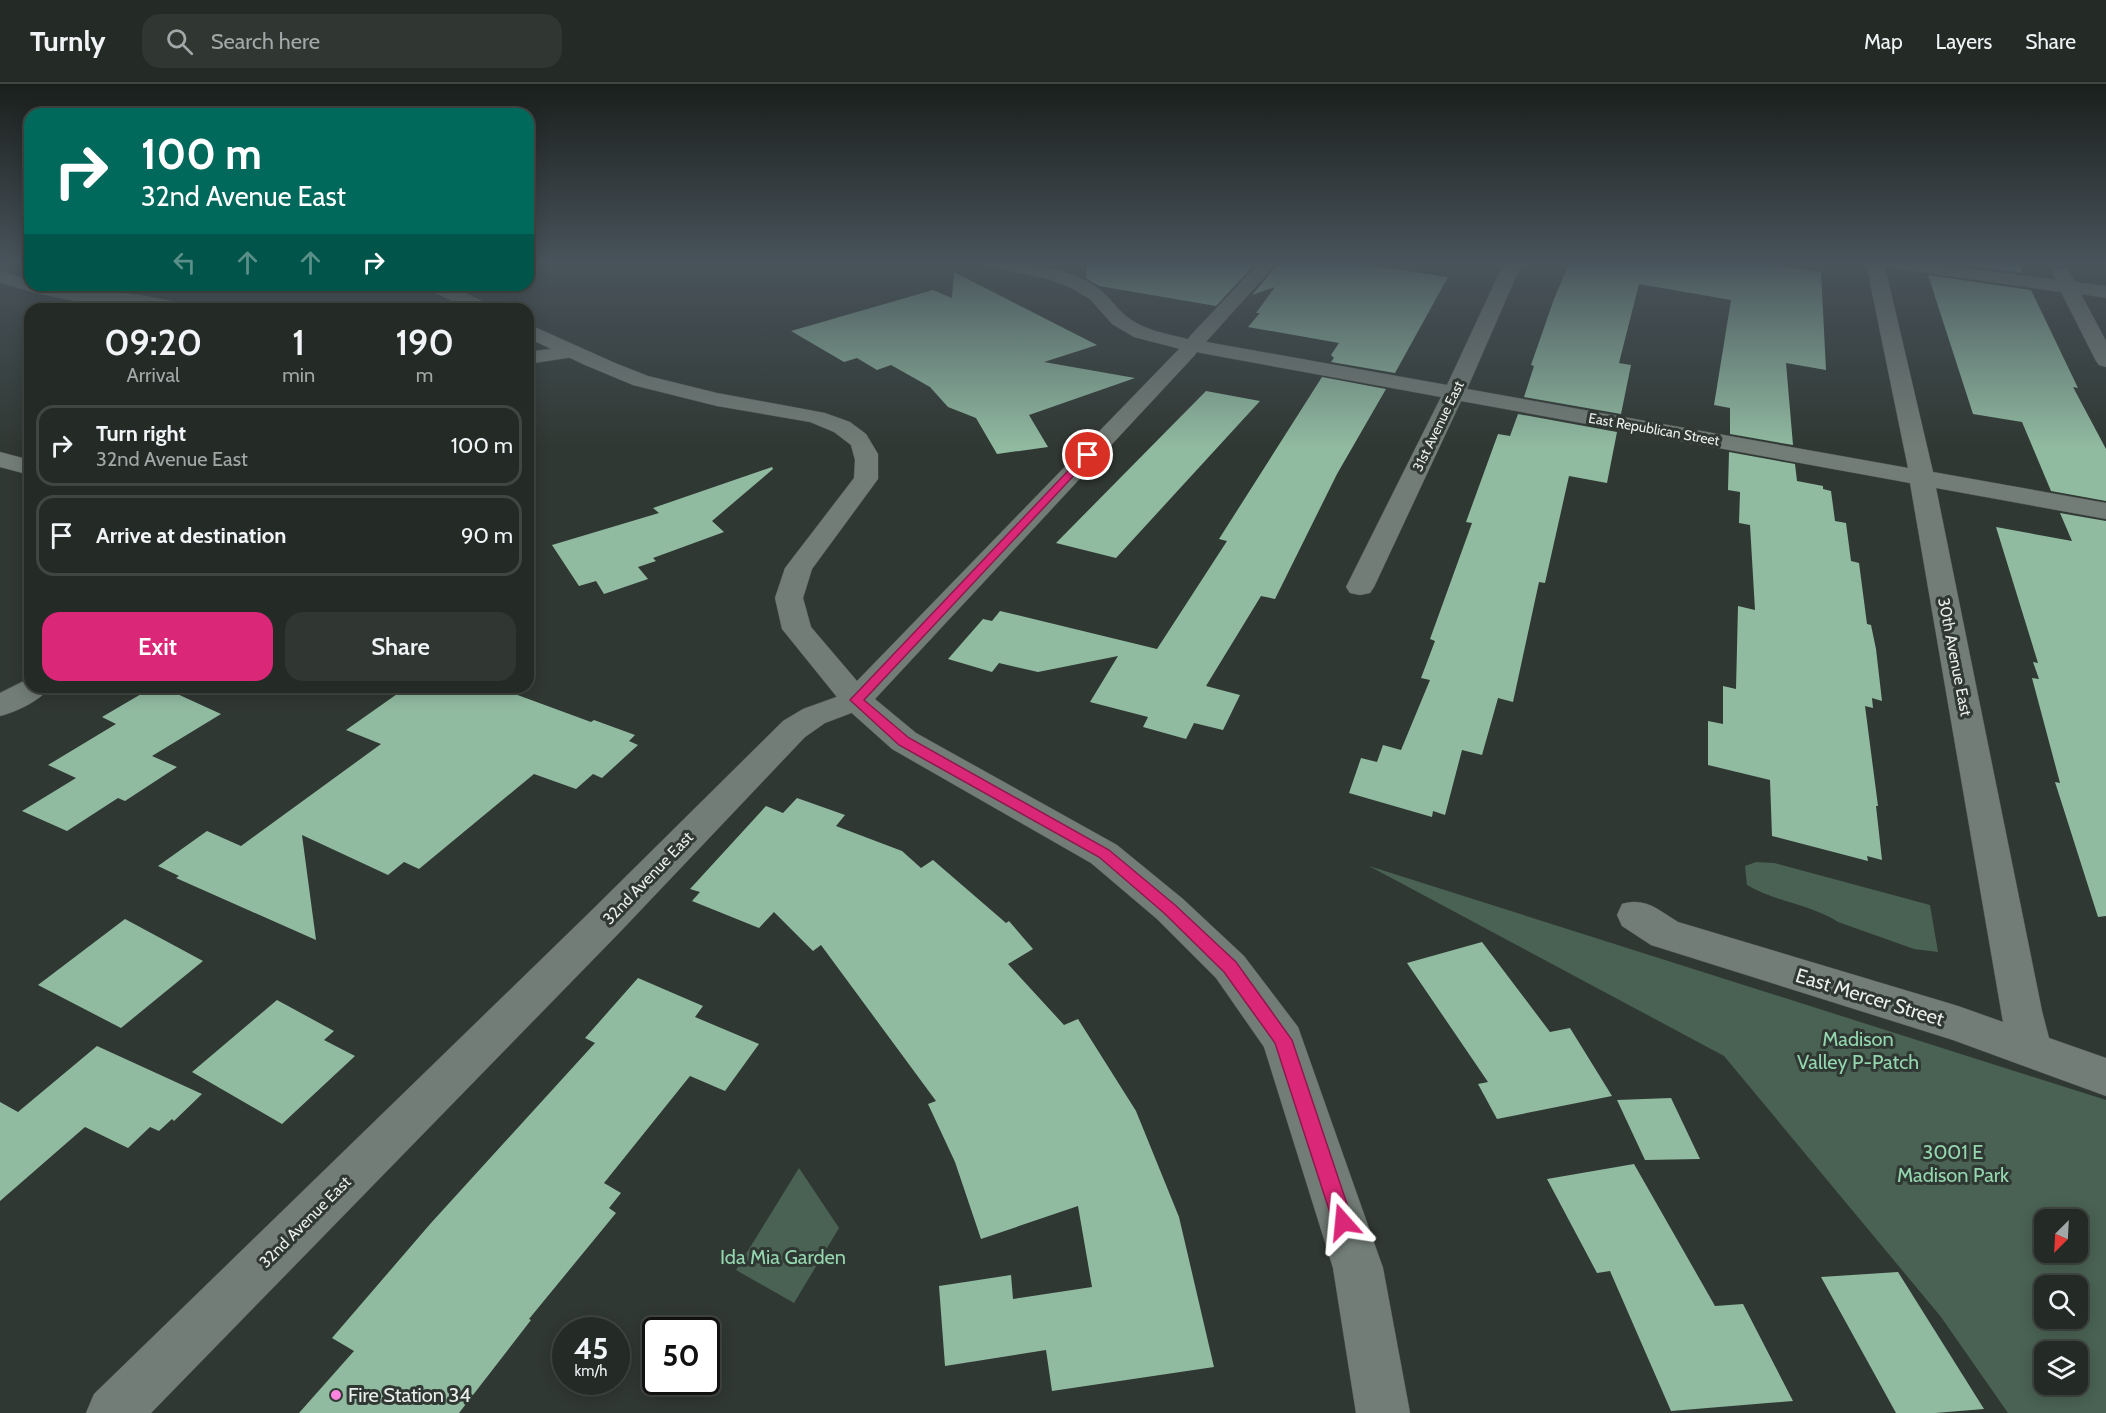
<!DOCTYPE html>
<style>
body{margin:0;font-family:Cabin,sans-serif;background:#303632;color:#f1f3f6;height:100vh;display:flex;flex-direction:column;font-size:22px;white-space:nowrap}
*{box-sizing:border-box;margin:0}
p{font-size:20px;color:#a3a7a7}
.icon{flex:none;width:33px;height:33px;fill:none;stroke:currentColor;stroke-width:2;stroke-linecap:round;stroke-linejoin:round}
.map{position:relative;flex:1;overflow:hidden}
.panel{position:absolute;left:24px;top:219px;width:510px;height:390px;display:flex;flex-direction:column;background:#242a26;border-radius:18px;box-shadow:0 3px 15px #0003,0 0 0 2px #414643}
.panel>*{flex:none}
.top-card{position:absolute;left:24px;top:24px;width:510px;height:183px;border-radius:18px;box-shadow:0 3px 15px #0003,0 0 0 2px #414643;background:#00695c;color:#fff;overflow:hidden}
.needle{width:39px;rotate:204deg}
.controls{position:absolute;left:2034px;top:1125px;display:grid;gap:12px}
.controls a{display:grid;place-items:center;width:54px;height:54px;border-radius:12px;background:#242a26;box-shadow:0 3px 15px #0003,0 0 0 2px #414643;font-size:30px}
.speed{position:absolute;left:552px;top:1233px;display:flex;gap:12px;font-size:30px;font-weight:700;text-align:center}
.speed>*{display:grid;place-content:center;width:78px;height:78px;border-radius:50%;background:#242a26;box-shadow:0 3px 15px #0003,0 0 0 2px #414643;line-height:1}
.speed small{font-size:15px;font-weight:400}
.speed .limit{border:3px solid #111;border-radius:9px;background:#fff;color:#111}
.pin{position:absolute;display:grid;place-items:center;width:51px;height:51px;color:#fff;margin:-26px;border:3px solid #fff;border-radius:50%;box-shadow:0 2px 6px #0007}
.me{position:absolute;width:66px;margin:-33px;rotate:342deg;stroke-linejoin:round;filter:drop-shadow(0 0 4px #0008)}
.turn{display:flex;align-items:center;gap:21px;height:126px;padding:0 18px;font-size:27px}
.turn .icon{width:78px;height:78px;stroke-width:2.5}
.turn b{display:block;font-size:42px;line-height:51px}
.lanes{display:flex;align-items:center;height:57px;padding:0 18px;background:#0003;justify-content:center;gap:30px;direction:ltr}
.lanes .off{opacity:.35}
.eta{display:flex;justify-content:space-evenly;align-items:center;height:102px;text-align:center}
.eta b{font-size:36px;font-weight:600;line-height:42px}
.button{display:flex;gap:12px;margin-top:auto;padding:12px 18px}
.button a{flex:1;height:69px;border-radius:18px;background:#db2777;color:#fff;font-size:24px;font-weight:600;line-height:69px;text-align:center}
.button a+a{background:#303632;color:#f1f3f6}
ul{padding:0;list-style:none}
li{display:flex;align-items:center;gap:18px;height:81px;margin:0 12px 9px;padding:0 6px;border:3px solid #414643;border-radius:18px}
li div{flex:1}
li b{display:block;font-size:22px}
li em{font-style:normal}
header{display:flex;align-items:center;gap:36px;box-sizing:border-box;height:84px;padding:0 30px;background:#242a26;border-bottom:2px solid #414643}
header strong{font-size:28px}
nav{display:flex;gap:33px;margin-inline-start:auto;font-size:21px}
.search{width:420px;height:54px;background:#303632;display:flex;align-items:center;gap:15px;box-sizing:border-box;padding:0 21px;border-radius:18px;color:#a3a7a7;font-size:22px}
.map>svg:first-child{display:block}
.green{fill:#496253;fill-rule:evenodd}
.building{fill:#91bba1}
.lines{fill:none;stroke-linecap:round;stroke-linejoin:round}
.street-casing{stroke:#4e5551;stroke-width:1}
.secondary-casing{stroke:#4e5551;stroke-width:1}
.street{fill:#737d77;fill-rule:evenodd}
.secondary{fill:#737d77;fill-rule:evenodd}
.route{fill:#db2777;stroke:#8e194d;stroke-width:1.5}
.poi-dot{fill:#fe85df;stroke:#303833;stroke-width:2}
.labels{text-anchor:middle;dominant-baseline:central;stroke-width:6;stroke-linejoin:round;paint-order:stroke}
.far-street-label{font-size:14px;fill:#eaefec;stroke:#303833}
.street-label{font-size:16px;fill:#eaefec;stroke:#303833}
.near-street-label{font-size:20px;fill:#eaefec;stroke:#303833}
.near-park-label{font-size:20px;fill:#94d6af;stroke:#303833}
.near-poi-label{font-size:20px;fill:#eaefec;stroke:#303833;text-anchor:start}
</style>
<header>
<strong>Turnly</strong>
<div class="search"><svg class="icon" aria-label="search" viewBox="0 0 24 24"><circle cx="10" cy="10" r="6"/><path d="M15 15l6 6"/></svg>Search here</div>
<nav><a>Map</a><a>Layers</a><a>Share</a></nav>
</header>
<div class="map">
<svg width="2106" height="1329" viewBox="0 0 2106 1329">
<rect width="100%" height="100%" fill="#303833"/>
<g class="green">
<path d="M 1756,778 L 1774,779 L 1930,821 L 1938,868 L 1914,865 L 1838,838 C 1810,820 1775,818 1747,801 L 1745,782 Z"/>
<path d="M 1369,782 L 2106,1016 L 2106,1329 L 2008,1329 L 1941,1233 L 1724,972 ZM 2044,1136 L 2078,1136 L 2078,1168 L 2044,1168 ZM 2044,1202 L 2078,1202 L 2078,1234 L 2044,1234 ZM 2044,1268 L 2078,1268 L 2078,1300 L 2044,1300 Z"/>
<polygon points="799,1084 839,1144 794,1219 736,1186"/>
</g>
<g class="building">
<polygon points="1087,179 1256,179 1216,222 1099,202 1086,194"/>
<polygon points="1279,179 1354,179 1448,193 1395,289 1331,278 1334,274 1331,271 1339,259 1248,243 1260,229 1256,229 1275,203 1252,211"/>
<polygon points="1569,179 1761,179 1821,188 1826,286 1786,279 1793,361 1730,350 1730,324 1714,321 1731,216 1639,200 1619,279 1631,281 1621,330 1524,313 1534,282 1531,281 1554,215"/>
<polygon points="1951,179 2018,179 2023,189"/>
<polygon points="954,188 1097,261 1044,278 1135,294 1029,331 1048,363 997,370 976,334 948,323 930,303 891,281 877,286 857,274 844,278 791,247 933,206 952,214"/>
<polygon points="1928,191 2031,206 2078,304 2073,303 2106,365 2106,417 2051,407 2022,338 1973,330"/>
<polygon points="1322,293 1386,305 1337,390 1275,515 1261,512 1206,602 1240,611 1223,646 1194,639 1186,655 1143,643 1148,633 1090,618 1118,572 1038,588 999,579 992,588 948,575 983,535 992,537 1000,527 1157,565 1227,457 1219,455"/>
<polygon points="1206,307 1260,317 1116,474 1056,459"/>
<polygon points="1518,330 1617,348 1607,399 1569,392 1545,499 1539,498 1513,618 1498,614 1482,671 1462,666 1445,731 1433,727 1432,733 1349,709 1361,674 1377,678 1383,661 1401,666 1430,596 1421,594 1435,557 1430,555 1472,439 1466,438 1498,350 1510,352"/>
<polygon points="1729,368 1795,380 1797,397 1823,402 1823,405 1831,407 1835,437 1846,439 1851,477 1859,479 1867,540 1871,541 1876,565 1882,617 1872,614 1873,624 1865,622 1878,722 1876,722 1882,776 1867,772 1868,777 1772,752 1770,696 1708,681 1708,637 1723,640 1723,602 1736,605 1738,522 1755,526 1750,441 1739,439 1740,408 1728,406"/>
<polygon points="772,383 773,385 712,437 724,448 653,474 656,477 638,483 648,495 604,510 596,497 579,502 552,461 659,429 653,424"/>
<polygon points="2060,429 2106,437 2106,832 2098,833 2055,698 2060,699 2032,594 2039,595 2033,578 2038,579 1996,443 2072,457"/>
<polygon points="153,603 162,603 221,630 152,672 177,683 125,717 118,714 67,747 22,727 76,694 48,681 116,640 102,633"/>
<polygon points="407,603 496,603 591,638 594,636 635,651 629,657 638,661 602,694 593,690 576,705 534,690 419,785 404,778 388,791 302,751 316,856 176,794 179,792 158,782 207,747 241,762 381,660 346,646"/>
<polygon points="797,714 845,731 836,742 902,767 921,784 933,776 1006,839 1009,837 1033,865 1008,880 1064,941 1078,935 1136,1027 1179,1133 1214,1283 1052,1307 1046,1266 945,1282 939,1202 1011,1191 1013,1215 1092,1203 1078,1122 981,1155 955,1078 928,1020 936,1017 821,861 813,867 774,828 759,844 692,817 700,808 690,805 766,722 783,729"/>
<polygon points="125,835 203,877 121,944 38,901"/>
<polygon points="1482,858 1550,948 1570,944 1612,1012 1497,1035 1478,1000 1488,998 1407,879"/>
<polygon points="638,894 703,922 695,933 759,960 725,1007 690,992 604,1099 621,1109 609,1124 616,1129 529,1235 531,1236 459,1329 299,1329 354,1267 332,1254 431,1139 595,959 585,954"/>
<polygon points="277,916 334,947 324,956 355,972 282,1040 192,988"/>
<polygon points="97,962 202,1010 174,1037 172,1035 159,1047 150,1043 128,1064 85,1043 0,1117 0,1018 18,1028"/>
<polygon points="1671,1014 1700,1075 1645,1076 1617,1016"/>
<polygon points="1634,1080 1715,1222 1743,1220 1793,1317 1671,1327 1610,1187 1597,1189 1547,1095"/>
<polygon points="1898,1188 1984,1325 1935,1329 1896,1329 1821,1193"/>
</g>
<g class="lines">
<defs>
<g id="street">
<path d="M 988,179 C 1023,179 1060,182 1092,200 C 1106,208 1114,222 1126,232 C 1144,247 1169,250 1191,256 L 1194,259 L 1201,257 L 1447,301 L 1504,179 L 1522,179 L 1467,305 L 1908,384 L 1866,179 L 1932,179 L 2055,196 L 2052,189 L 2055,185 L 2067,185 L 2075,198 L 2106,202 L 2106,214 L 2081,210 L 2106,257 L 2106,283 L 2099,281 L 2096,277 L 2061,208 L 1885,183 L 1933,388 L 2106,419 L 2106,435 L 1936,404 L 2042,927 L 2049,954 L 2106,974 L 2106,1012 L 1953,956 L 1651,861 L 1622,842 L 1617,831 L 1622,820 C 1646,813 1658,826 1678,838 L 1958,922 L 2003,938 L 1910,399 L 1461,317 L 1374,503 L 1370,509 L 1360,511 L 1350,509 L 1346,503 L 1441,313 L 1201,269 L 1194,267 L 1191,264 L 1184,266 L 1134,253 L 1112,240 L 1090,215 L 1069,203 L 1048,195 L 990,183 Z"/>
<path d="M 0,187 L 30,196 L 30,201 L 51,201 L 140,211 L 193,221 L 196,225 C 131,225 61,220 0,198 Z"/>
<polygon points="573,262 580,264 583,268 580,272 528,280 528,268"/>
<polygon points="0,368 30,376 30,391 0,383"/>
<path d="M 30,594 L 30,603 L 50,603 C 40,617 16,628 0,632 L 0,609 Z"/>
<polygon points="856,606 867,609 872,616 867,623 825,639 805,653 619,849 151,1329 86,1329 94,1310 591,827 783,637 803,625"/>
</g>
<g id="secondary">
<polygon points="1259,179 1277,179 1205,259 1191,259 1188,255 1191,251"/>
<polygon points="424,201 448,201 491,221 494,225 469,225 427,205"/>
<polygon points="528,240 615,279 648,292 717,309 825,329 850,338 866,350 878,370 878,395 812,485 803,514 811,543 857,597 1180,264 1194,264 1197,268 1194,272 875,615 916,649 1117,761 1183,815 1244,872 1298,943 1383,1184 1410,1329 1356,1329 1333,1184 1264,963 1216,894 1157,835 1091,779 892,665 845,623 782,545 775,514 785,484 854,394 855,376 851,361 834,348 810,338 717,322 633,301 585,281 528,254"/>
</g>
</defs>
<use href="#street" class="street-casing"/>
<use href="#secondary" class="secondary-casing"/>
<use href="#street" class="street"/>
<use href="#secondary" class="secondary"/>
</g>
<linearGradient id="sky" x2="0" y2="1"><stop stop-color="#1a1f1c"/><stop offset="0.49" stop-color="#48535b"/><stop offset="1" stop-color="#48535b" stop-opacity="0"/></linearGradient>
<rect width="2106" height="365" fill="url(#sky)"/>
<polygon class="route" points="1085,369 1093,371 864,616 909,654 1109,766 1175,821 1236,878 1292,956 1353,1138 1350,1145 1343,1148 1336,1145 1333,1138 1275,959 1224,888 1164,829 1099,773 899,661 850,616"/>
<circle class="poi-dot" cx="336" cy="1311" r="6"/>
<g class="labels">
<g class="far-street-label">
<text transform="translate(1438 342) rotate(-64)">31st Avenue East</text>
<text transform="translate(1654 345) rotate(10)">East Republican Street</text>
</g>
<g class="street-label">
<text transform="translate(1955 573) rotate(79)">30th Avenue East</text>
<text transform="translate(648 794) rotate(-46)">32nd Avenue East</text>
<text transform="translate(305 1138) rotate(-45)">32nd Avenue East</text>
</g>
<g class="near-street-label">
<text transform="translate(1870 913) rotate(17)">East Mercer Street</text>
</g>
<g class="near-park-label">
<text x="1858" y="955">Madison<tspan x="1858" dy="23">Valley P-Patch</tspan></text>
<text x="1953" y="1068">3001 E<tspan x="1953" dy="23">Madison Park</tspan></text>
<text x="783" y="1173">Ida Mia Garden</text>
</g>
<g class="near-poi-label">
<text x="348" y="1311">Fire Station 34</text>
</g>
</g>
</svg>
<div class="controls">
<a><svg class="needle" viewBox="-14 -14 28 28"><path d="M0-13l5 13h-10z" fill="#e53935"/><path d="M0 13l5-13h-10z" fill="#a3a7a7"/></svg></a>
<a><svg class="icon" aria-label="search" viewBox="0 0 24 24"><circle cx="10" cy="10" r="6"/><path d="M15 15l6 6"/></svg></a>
<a><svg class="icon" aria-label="layers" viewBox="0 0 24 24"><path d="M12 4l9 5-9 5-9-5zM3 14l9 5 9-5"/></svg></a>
</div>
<div class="speed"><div>45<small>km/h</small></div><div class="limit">50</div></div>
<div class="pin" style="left:1088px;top:371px;background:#d93025"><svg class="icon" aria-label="arrive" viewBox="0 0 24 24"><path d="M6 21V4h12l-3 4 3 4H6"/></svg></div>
<svg class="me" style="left:1343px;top:1138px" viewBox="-20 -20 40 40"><path d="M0-17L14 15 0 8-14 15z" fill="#db2777" stroke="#fff" stroke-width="4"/></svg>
<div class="top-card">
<div class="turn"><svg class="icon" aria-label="right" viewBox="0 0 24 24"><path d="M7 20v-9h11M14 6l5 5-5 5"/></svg><div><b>100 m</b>32nd Avenue East</div></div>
<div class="lanes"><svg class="icon off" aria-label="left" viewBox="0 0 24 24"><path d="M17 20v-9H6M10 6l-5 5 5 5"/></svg><svg class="icon off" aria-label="ahead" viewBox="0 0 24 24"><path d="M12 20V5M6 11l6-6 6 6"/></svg><svg class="icon off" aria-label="ahead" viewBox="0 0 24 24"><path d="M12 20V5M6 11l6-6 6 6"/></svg><svg class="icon" aria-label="right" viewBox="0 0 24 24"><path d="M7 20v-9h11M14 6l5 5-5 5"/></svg></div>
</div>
<section class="panel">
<div class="eta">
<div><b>09:20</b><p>Arrival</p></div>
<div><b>1</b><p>min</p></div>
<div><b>190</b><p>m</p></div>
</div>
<ul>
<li><svg class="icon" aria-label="right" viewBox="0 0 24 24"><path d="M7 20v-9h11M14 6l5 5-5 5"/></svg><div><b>Turn right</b><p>32nd Avenue East</p></div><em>100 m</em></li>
<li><svg class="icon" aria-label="arrive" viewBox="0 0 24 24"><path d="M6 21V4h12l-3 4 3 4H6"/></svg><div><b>Arrive at destination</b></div><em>90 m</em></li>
</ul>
<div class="button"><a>Exit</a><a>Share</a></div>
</section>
</div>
